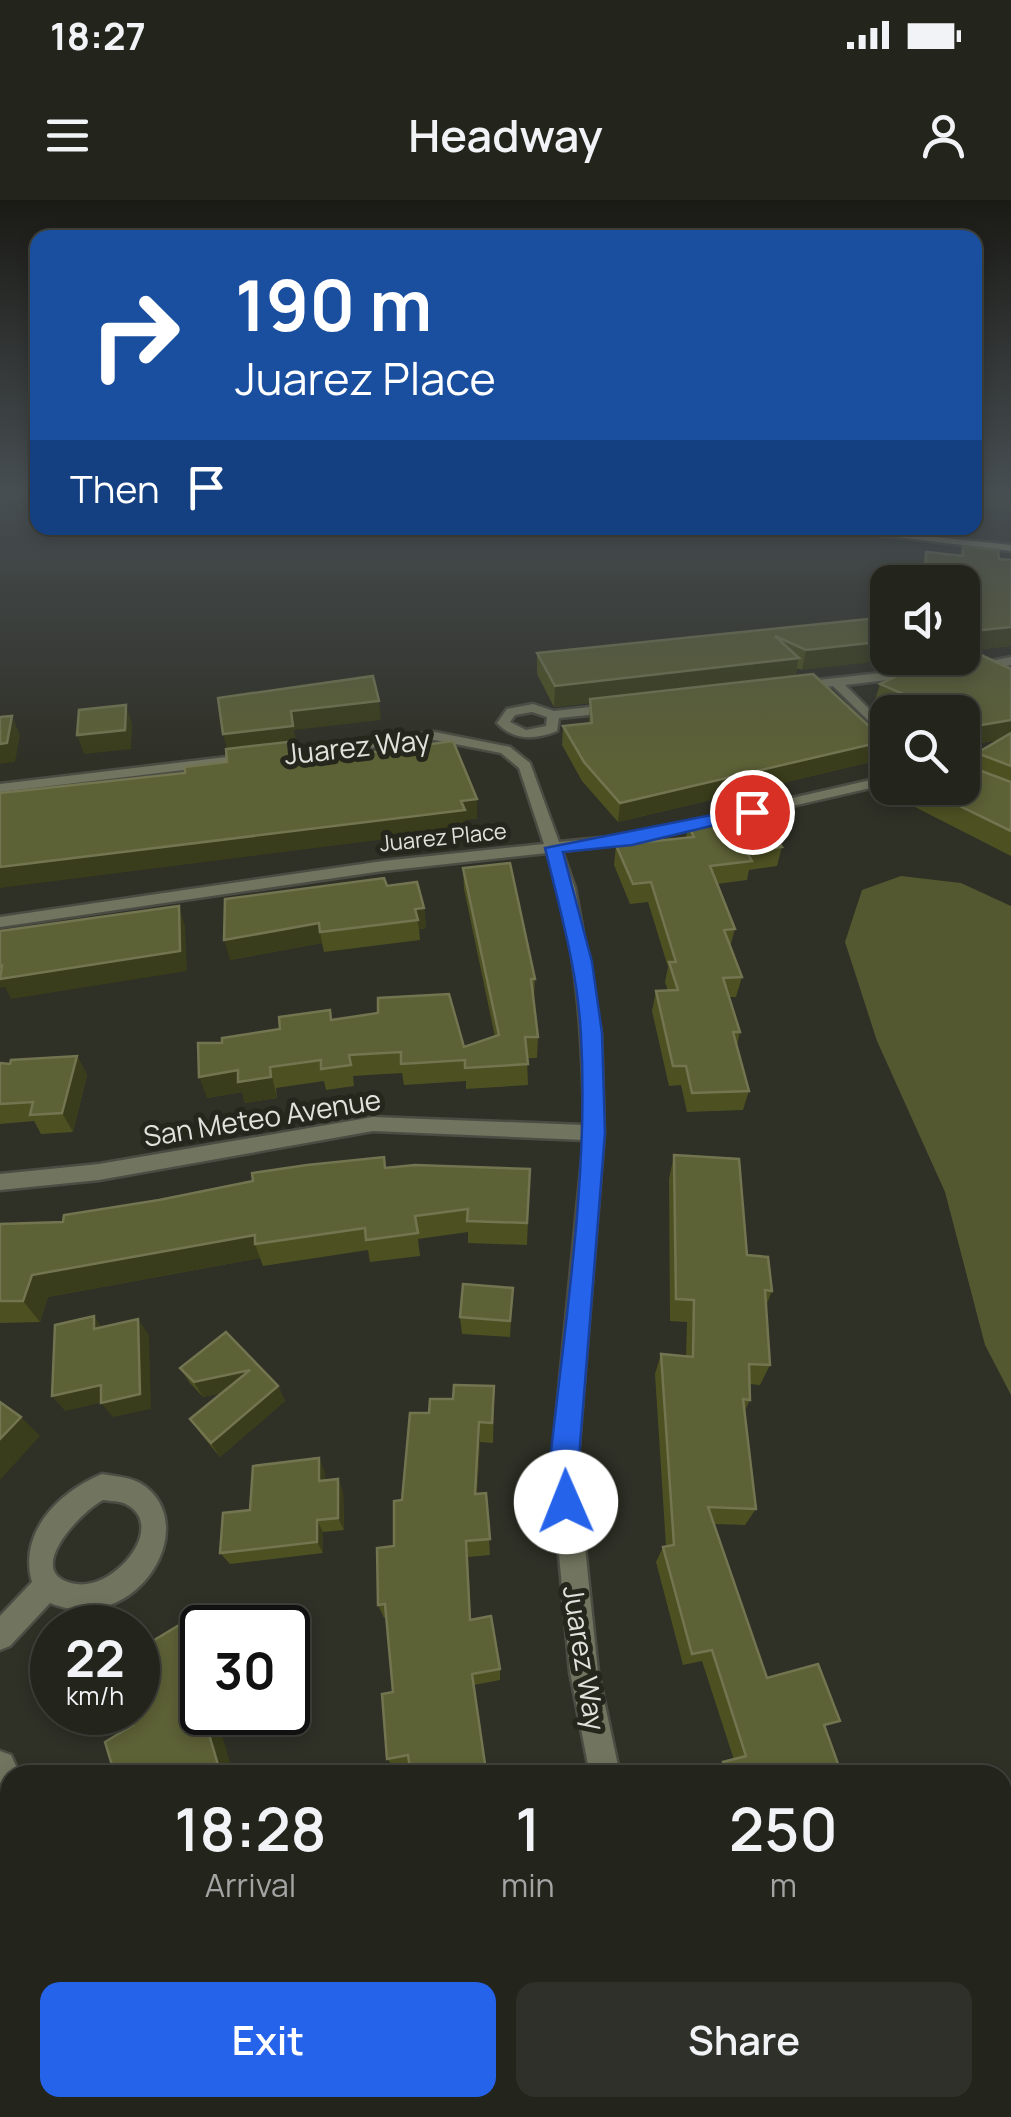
<!DOCTYPE html>
<style>
body{margin:0;font-family:Manrope,sans-serif;background:#2f3029;color:#f1f3f6;height:100vh;display:flex;flex-direction:column;font-size:38px;white-space:nowrap}
*{box-sizing:border-box;margin:0}
p{font-size:32px;color:#a3a4a3}
.icon{flex:none;width:55px;height:55px;fill:none;stroke:currentColor;stroke-width:2;stroke-linecap:round;stroke-linejoin:round}
.map{position:relative;flex:1;overflow:hidden}
.side{position:absolute;left:0px;top:1565px;width:1012px;height:352px;display:flex;flex-direction:column;background:#23241c;border-radius:30px 30px 0 0;box-shadow:0 5px 15px #0003,0 0 0 2px #40413b}
.side>*{flex:none}
.guide{position:absolute;left:30px;top:30px;width:952px;height:305px;border-radius:20px;box-shadow:0 5px 15px #0003,0 0 0 2px #40413b;background:#1a4fa0;color:#fff;overflow:hidden}
.tools{position:absolute;left:870px;top:365px;display:grid;gap:20px}
.tools a{display:grid;place-items:center;width:110px;height:110px;border-radius:20px;background:#23241c;box-shadow:0 5px 15px #0003,0 0 0 2px #40413b;font-size:50px}
.speed{position:absolute;left:30px;top:1405px;display:flex;gap:20px;font-size:50px;font-weight:700;text-align:center}
.speed>*{display:grid;place-content:center;width:130px;height:130px;border-radius:50%;background:#23241c;box-shadow:0 5px 15px #0003,0 0 0 2px #40413b;line-height:1}
.speed small{font-size:25px;font-weight:400}
.speed .limit{border:5px solid #111;border-radius:15px;background:#fff;color:#111}
.pin{position:absolute;display:grid;place-items:center;width:85px;height:85px;color:#fff;margin:-42px;border:5px solid #fff;border-radius:50%;box-shadow:0 2px 10px #0007}
.me{position:absolute;width:110px;margin:-55px;rotate:359deg;stroke-linejoin:round;filter:drop-shadow(0 0 8px #0008)}
.turn{display:flex;align-items:center;gap:35px;height:210px;padding:0 40px;font-size:45px}
.turn .icon{width:130px;height:130px;stroke-width:2.5}
.turn b{display:block;font-size:70px;line-height:85px}
.then{display:flex;align-items:center;height:95px;padding:0 40px;background:#0003;gap:20px;font-size:38px}
.eta{display:flex;justify-content:space-evenly;align-items:center;height:170px;text-align:center}
.eta b{font-size:60px;font-weight:600;line-height:70px}
.primary-button{display:flex;gap:20px;margin-top:auto;padding:20px 40px}
.primary-button a{flex:1;height:115px;border-radius:20px;background:#2563eb;color:#fff;font-size:40px;font-weight:600;line-height:115px;text-align:center}
.primary-button a+a{background:#2f3029;color:#f1f3f6}
.status{display:flex;justify-content:space-between;align-items:center;height:70px;padding:0 50px;background:#23241c;direction:ltr}
.status svg{height:28px;fill:currentColor}
header{display:flex;justify-content:space-between;align-items:center;height:130px;padding:0 40px;background:#23241c;font-size:45px;font-weight:600}
.map>svg:first-child{display:block}
.green{fill:#545830}
.lines{fill:none;stroke-linecap:round;stroke-linejoin:round}
.street-casing{stroke:#4b4c43;stroke-width:5}
.secondary-casing{stroke:#4b4c43;stroke-width:5}
.street{fill:#71745e;fill-rule:evenodd}
.secondary{fill:#969a78;fill-rule:evenodd}
.wall{fill:#4d5122}
.shaded-wall{fill:#3a3d1b}
.building{fill:#5d6136;stroke:#727550;stroke-width:2.5}
.route{fill:#2563eb;stroke:#184099;stroke-width:2.5}
.labels{text-anchor:middle;dominant-baseline:central;stroke-width:10;stroke-linejoin:round;paint-order:stroke}
.far-street-label{font-size:22px;fill:#e1e2db;stroke:#25261c}
.street-label{font-size:28px;fill:#e1e2db;stroke:#25261c}
</style>
<div class="status"><b>18:27</b><svg viewBox="0 0 49 12"><path d="M0 12V9h3v3zM5 12V6h3v6zM10 12V3h3v9zM15 12V0h3v12zM26 1h20v11H26zM47 4h2v5h-2z"/></svg></div>
<header><svg class="icon" aria-label="menu" viewBox="0 0 24 24"><path d="M4 6h16M4 12h16M4 18h16"/></svg>Headway<svg class="icon" aria-label="person" viewBox="0 0 24 24"><circle cx="12" cy="8" r="4"/><path d="M4 21q1-7 8-7t8 7"/></svg></header>
<div class="map">
<svg width="1011" height="1917" viewBox="0 0 1011 1917">
<rect width="100%" height="100%" fill="#2f3026"/>
<polygon class="green" points="901,676 961,683 1011,706 1011,1195 985,1145 945,992 877,841 845,742 862,690"/>
<g class="lines">
<defs>
<g id="street">
<polygon points="1011,457 1011,465 973,470 967,466"/>
<polygon points="925,468 929,469 929,475 845,485 888,528 888,540 833,486 800,490 794,486 800,482"/>
<path d="M 533,504 L 554,511 L 617,504 L 623,508 L 617,512 L 559,518 L 557,531 C 535,540 514,541 497,523 L 507,509 ZM 532,512 L 547,517 L 546,526 L 526,530 L 510,522 L 515,515 Z"/>
<path d="M 435,532 L 510,547 L 530,563 L 559,642 L 631,635 L 888,576 L 888,584 L 631,643 L 562,651 L 575,688 L 601,833 L 604,933 L 577,1270 L 598,1472 L 620,1575 L 590,1575 L 570,1472 L 551,1270 L 584,940 L 373,931 L 99,980 L 0,990 L 0,974 L 99,964 L 373,917 L 584,925 C 583,832 577,741 547,653 L 383,671 L 0,727 L 0,717 L 383,661 L 544,644 L 519,568 L 501,553 L 435,540 L 0,592 L 0,584 Z"/>
<path d="M 102,1274 C 114,1276 129,1277 140,1283 C 205,1322 138,1439 50,1403 L 10,1446 L 0,1450 L 0,1416 L 32,1382 C 18,1332 59,1292 102,1274 ZM 103,1300 C 110,1301 120,1301 126,1304 C 168,1326 115,1390 76,1384 C 20,1375 80,1312 103,1300 Z"/>
<polygon points="0,1551 11,1555 20,1575 10,1575 10,1602 0,1598"/>
<polygon points="72,1908 108,1908 109,1917 73,1917"/>
<polygon points="706,1908 742,1908 746,1917 710,1917"/>
</g>
<polygon id="secondary" points="823,328 850,328 1011,345 1011,351"/>
</defs>
<use href="#street" class="street-casing"/>
<use href="#secondary" class="secondary-casing"/>
<use href="#street" class="street"/>
<use href="#secondary" class="secondary"/>
</g>
<g class="wall">
<polygon points="975,291 1011,291 1011,310 975,305"/>
<polygon points="963,346 999,359 1011,360 1011,446 962,451 962,382 920,382 920,371 926,352 960,355"/>
<polygon points="888,417 802,470 797,468 795,476 879,560 618,622 582,581 562,545 563,526 589,523 590,503 554,507 537,474 537,453"/>
<polygon points="1011,469 1011,656 913,606 920,588 962,588 968,566 971,567 977,553 999,540 962,546 962,512 896,512 874,503 880,484"/>
<polygon points="688,625 782,647 777,666 749,670 747,680 717,684 735,729 730,747 742,777 736,797 729,797 740,832 737,845 749,891 743,910 687,912 681,885 669,886 652,811 656,791 668,791 665,782 668,767 648,702 630,704 614,665 616,645 686,638"/>
<polygon points="463,668 535,779 534,800 538,837 537,858 527,858 528,885 466,889 466,881 404,885 402,873 353,876 354,886 326,890 324,881 276,888 277,898 245,903 242,892 207,898 222,843 332,820 464,847 495,837 464,689"/>
<polygon points="387,686 424,708 426,728 419,729 420,740 324,752 322,743 230,760"/>
<polygon points="77,856 87,875 73,932 41,934 34,921 0,924 0,863 10,864"/>
<polygon points="674,955 772,1091 766,1106 770,1165 760,1185 749,1184 750,1200 745,1210 756,1309 745,1325 714,1324 767,1478 825,1529 842,1575 714,1575 712,1569 723,1562 734,1560 702,1461 683,1465 656,1362 663,1347 666,1346 655,1174 661,1154 686,1156 687,1122 670,1121 669,979"/>
<polygon points="386,968 530,969 527,1045 468,1043 468,1032 418,1039 420,1056 370,1062 368,1050 263,1066 260,1058 48,1097 40,1122 0,1123 0,1024 63,1022"/>
<polygon points="513,1088 510,1137 462,1134 460,1117"/>
<polygon points="180,1168 278,1186 285,1201 220,1257 200,1233 190,1219 221,1193 203,1197 190,1183"/>
<polygon points="494,1207 493,1243 480,1242 477,1294 486,1293 490,1355 468,1357 471,1420 500,1469 500,1480 474,1485 486,1571 504,1575 409,1563 393,1566 387,1559 393,1492 387,1418 384,1418 378,1405 394,1346 402,1300"/>
<polygon points="325,1272 325,1281 338,1279 343,1292 344,1330 323,1332 323,1353 230,1364 220,1353 250,1310"/>
<polygon points="882,1908 1002,1908 1011,1917 887,1917"/>
</g>
<g class="shaded-wall">
<polygon points="35,291 38,291 38,303 20,310 16,299"/>
<polygon points="1011,427 1011,446 962,451 962,432"/>
<polygon points="888,441 888,458 910,458 802,470 806,450"/>
<polygon points="799,458 794,479 554,507 555,486"/>
<polygon points="379,501 381,520 294,530 297,545 228,553 223,534 291,511"/>
<polygon points="126,505 132,524 131,549 84,554 77,535"/>
<polygon points="12,516 20,535 15,562 0,564 0,544"/>
<polygon points="1011,520 1011,538 962,546 962,533 964,528"/>
<polygon points="885,541 879,560 618,622 620,603"/>
<polygon points="477,599 477,619 465,620 465,629 0,688 0,667"/>
<polygon points="179,706 185,726 187,771 11,799 5,787 0,788 0,767"/>
<polygon points="424,708 426,728 419,729 415,709"/>
<polygon points="319,723 322,743 230,760 224,740"/>
<polygon points="77,856 87,875 73,932 62,913"/>
<polygon points="270,867 277,898 245,903 242,892 207,898 199,877"/>
<polygon points="255,1035 255,1044 260,1058 48,1097 40,1122 23,1101 32,1075"/>
<polygon points="94,1116 106,1133 94,1129"/>
<polygon points="138,1119 149,1135 151,1209 113,1217 101,1203"/>
<polygon points="250,1170 258,1185 203,1197 194,1182"/>
<polygon points="101,1185 113,1200 65,1211 52,1196"/>
<polygon points="278,1186 285,1201 220,1257 211,1243"/>
<polygon points="21,1217 40,1236 0,1280 0,1239"/>
<polygon points="479,1222 480,1242 476,1312 475,1294"/>
<polygon points="319,1258 325,1272 325,1294 319,1281"/>
<polygon points="338,1279 343,1292 344,1330 338,1318"/>
<polygon points="317,1320 323,1332 323,1353 317,1342"/>
<polygon points="184,1422 200,1435 202,1442 202,1469"/>
<polygon points="219,1512 230,1512 234,1524 221,1532 234,1575 221,1575 206,1524"/>
<polygon points="296,1908 313,1908 315,1917 299,1917"/>
</g>
<g class="building">
<polygon points="18,291 35,291 16,299 13,295"/>
<polygon points="963,346 998,350 999,359 1011,360 1011,427 962,432 962,382 926,382 926,352 963,356"/>
<polygon points="888,417 888,441 806,450 775,436 799,458 555,486 537,453"/>
<polygon points="981,455 1011,469 1011,520 964,528 962,528 962,512 941,512 942,511 880,484 930,460"/>
<polygon points="813,474 885,541 620,603 584,562 563,526 592,523 590,499"/>
<polygon points="373,476 379,501 291,511 293,526 223,534 218,498"/>
<polygon points="126,505 125,530 77,535 79,510"/>
<polygon points="12,516 7,543 0,544 0,517"/>
<polygon points="1011,533 1011,566 977,553"/>
<polygon points="296,541 300,562 453,541 477,599 461,601 465,610 0,667 0,593 185,573 185,567 227,562 226,549"/>
<polygon points="966,559 968,566 1011,582 1011,631 923,588 962,588 962,561"/>
<polygon points="764,618 782,647 746,651 752,661 710,666 735,729 724,730 742,777 723,778 740,832 733,832 749,891 692,893 686,866 673,866 656,791 678,790 669,762 676,762 651,682 633,684 616,645 694,637 688,625"/>
<polygon points="510,663 535,779 531,779 538,837 525,837 528,864 465,868 465,860 401,864 401,852 349,855 351,865 321,869 321,860 270,867 271,877 238,882 238,870 199,877 198,843 222,843 222,838 280,829 279,817 330,810 331,820 378,813 378,798 449,794 464,847 499,835 463,668"/>
<polygon points="384,678 387,686 417,682 424,708 415,709 418,720 320,732 319,723 224,740 225,699"/>
<polygon points="179,706 180,751 0,779 2,766 0,767 0,731"/>
<polygon points="77,856 62,913 30,915 33,902 0,904 0,863 10,864 11,860"/>
<polygon points="674,955 739,959 747,1055 768,1057 772,1091 765,1090 770,1165 749,1164 750,1200 743,1199 756,1309 708,1307 767,1478 818,1464 840,1521 824,1525 842,1575 727,1575 723,1562 746,1556 712,1450 692,1454 663,1347 674,1345 661,1154 693,1157 694,1100 676,1099"/>
<polygon points="384,957 385,968 415,965 530,969 527,1023 467,1021 468,1009 415,1016 418,1033 366,1040 365,1028 255,1044 255,1035 32,1075 23,1101 0,1101 0,1024 63,1022 64,1015 159,1000 253,981 252,973 307,965"/>
<polygon points="463,1084 513,1088 510,1121 460,1117"/>
<polygon points="94,1116 94,1129 138,1119 140,1194 101,1203 101,1185 52,1196 55,1125"/>
<polygon points="226,1132 278,1186 211,1243 190,1219 250,1170 194,1182 180,1168"/>
<polygon points="454,1185 494,1186 492,1223 479,1222 475,1294 486,1293 490,1339 466,1341 470,1420 491,1416 500,1469 472,1474 486,1571 502,1566 504,1575 411,1575 408,1555 387,1559 382,1494 393,1492 385,1404 378,1405 377,1348 394,1346 394,1301 402,1300 410,1213 429,1213 430,1199 453,1199"/>
<polygon points="0,1202 21,1217 0,1239"/>
<polygon points="319,1258 319,1281 338,1279 338,1318 317,1320 317,1342 220,1353 223,1313 250,1310 253,1266"/>
<polygon points="184,1422 202,1469 202,1512 219,1512 220,1515 206,1524 221,1575 131,1575 131,1572 126,1575 115,1575 105,1542 133,1525 129,1512 138,1512 138,1450"/>
<polygon points="1002,1811 1011,1825 1011,1917 905,1917 900,1908 1002,1908"/>
<polygon points="210,1908 296,1908 299,1917 212,1917"/>
<polygon points="440,1908 557,1908 560,1917 442,1917"/>
</g>
<linearGradient id="sky" x2="0" y2="1"><stop stop-color="#1a1a15"/><stop offset="0.52" stop-color="#474e52"/><stop offset="1" stop-color="#474e52" stop-opacity="0"/></linearGradient>
<rect width="1011" height="560" fill="url(#sky)"/>
<path class="route" d="M 752,607 L 757,608 L 757,615 L 632,645 L 563,652 L 592,762 L 602,833 L 605,933 L 578,1270 L 581,1302 L 576,1312 L 566,1317 L 556,1312 L 549,1270 C 564,1127 589,980 581,836 C 578,772 560,710 545,648 Z"/>
<g class="labels">
<g class="far-street-label">
<text transform="translate(443 637) rotate(-6)">Juarez Place</text>
</g>
<g class="street-label">
<text transform="translate(357 546) rotate(-6)">Juarez Way</text>
<text transform="translate(262 917) rotate(-9)">San Meteo Avenue</text>
<text transform="translate(585 1458) rotate(81)">Juarez Way</text>
</g>
</g>
</svg>
<div class="tools">
<a><svg class="icon" aria-label="sound" viewBox="0 0 24 24"><path d="M4 9h4l5-4v14l-5-4H4zM17 9q2 3 0 6"/></svg></a>
<a><svg class="icon" aria-label="search" viewBox="0 0 24 24"><circle cx="10" cy="10" r="6"/><path d="M15 15l6 6"/></svg></a>
</div>
<div class="speed"><div>22<small>km/h</small></div><div class="limit">30</div></div>
<div class="pin" style="left:752px;top:612px;background:#d93025"><svg class="icon" aria-label="arrive" viewBox="0 0 24 24"><path d="M6 21V4h12l-3 4 3 4H6"/></svg></div>
<svg class="me" style="left:566px;top:1302px" viewBox="-20 -20 40 40"><circle r="19" fill="#fff"/><path d="M0-13L10 11 0 6-10 11z" fill="#2563eb"/></svg>
<div class="guide">
<div class="turn"><svg class="icon" aria-label="right" viewBox="0 0 24 24"><path d="M7 20v-9h11M14 6l5 5-5 5"/></svg><div><b>190 m</b>Juarez Place</div></div>
<div class="then">Then<svg class="icon" aria-label="arrive" viewBox="0 0 24 24"><path d="M6 21V4h12l-3 4 3 4H6"/></svg></div>
</div>
<section class="side">
<div class="eta">
<div><b>18:28</b><p>Arrival</p></div>
<div><b>1</b><p>min</p></div>
<div><b>250</b><p>m</p></div>
</div>
<div class="primary-button"><a>Exit</a><a>Share</a></div>
</section>
</div>
